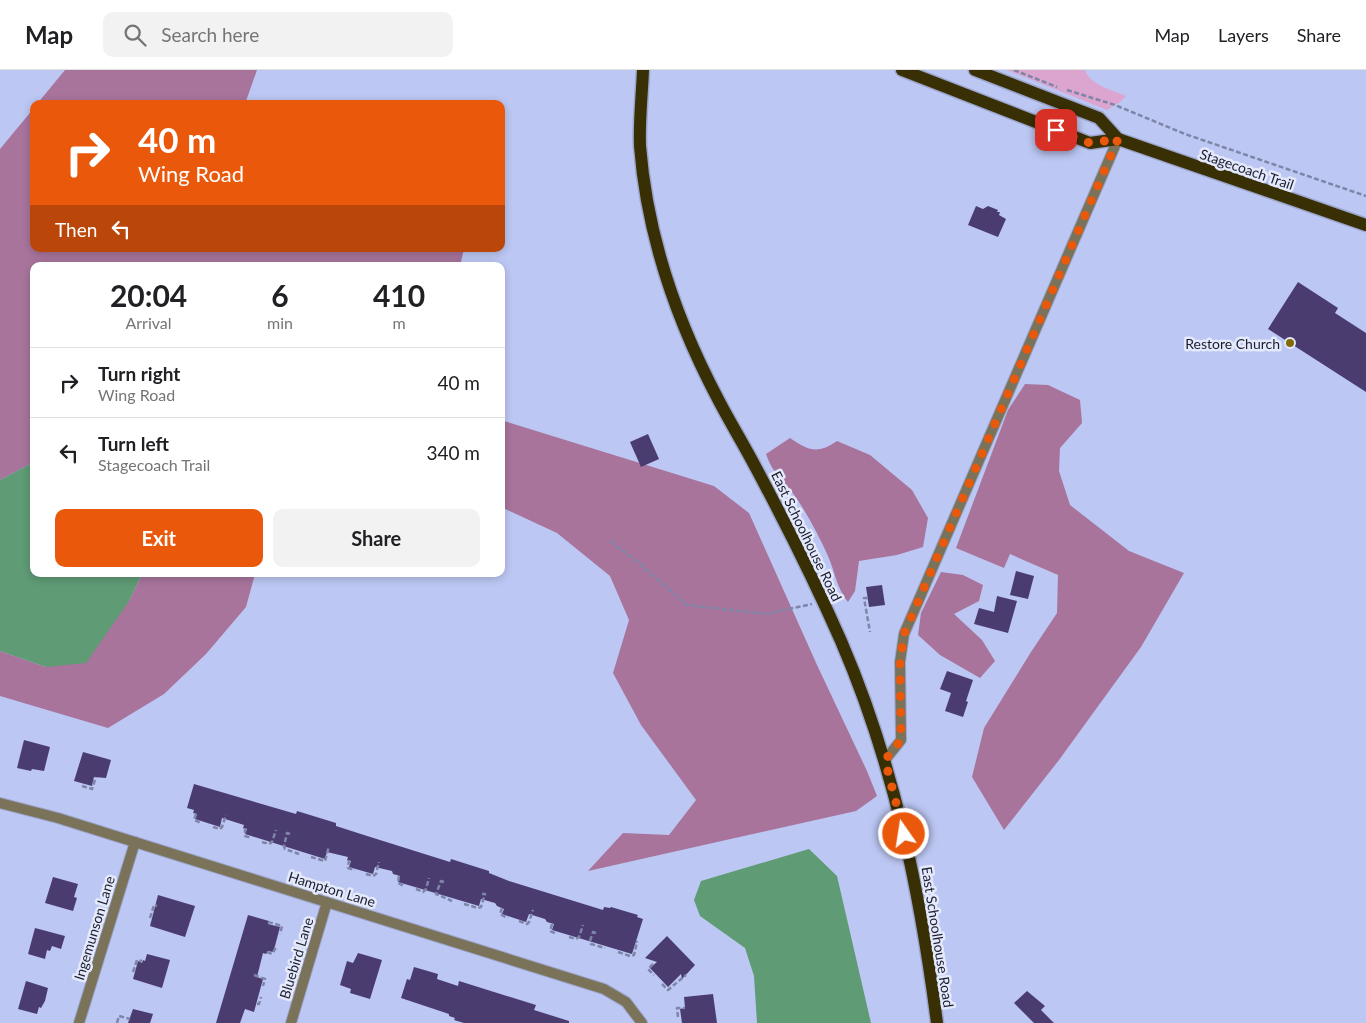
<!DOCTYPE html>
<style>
body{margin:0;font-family:Lato,sans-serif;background:#f2f2f2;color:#202124;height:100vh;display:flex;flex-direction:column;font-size:19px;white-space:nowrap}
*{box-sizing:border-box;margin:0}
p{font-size:16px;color:#757577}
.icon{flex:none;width:28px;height:28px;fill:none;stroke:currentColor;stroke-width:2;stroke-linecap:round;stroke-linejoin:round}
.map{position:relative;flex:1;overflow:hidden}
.side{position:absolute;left:30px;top:192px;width:475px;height:315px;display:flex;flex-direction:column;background:#fff;border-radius:10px;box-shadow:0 2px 8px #0003}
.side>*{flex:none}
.banner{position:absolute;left:30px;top:30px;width:475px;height:152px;border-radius:10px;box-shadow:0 2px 8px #0003;background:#ea580c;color:#fff;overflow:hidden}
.pin{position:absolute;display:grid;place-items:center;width:42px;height:42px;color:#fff;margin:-21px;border-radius:10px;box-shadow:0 2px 8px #0006}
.me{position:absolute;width:55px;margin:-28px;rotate:347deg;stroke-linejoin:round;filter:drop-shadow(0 0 4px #0008)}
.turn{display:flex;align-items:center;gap:18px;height:105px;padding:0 25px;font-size:22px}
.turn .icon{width:65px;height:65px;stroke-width:2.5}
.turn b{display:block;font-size:35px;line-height:42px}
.then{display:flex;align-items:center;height:48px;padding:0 25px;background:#0003;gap:10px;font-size:19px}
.eta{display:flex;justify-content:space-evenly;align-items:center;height:85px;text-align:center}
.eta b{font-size:30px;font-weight:700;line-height:35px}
.button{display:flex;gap:10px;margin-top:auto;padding:10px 25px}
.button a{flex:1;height:58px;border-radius:10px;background:#ea580c;color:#fff;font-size:20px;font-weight:700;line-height:58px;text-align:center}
.button a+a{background:#f2f2f2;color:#202124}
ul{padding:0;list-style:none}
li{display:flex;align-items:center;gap:15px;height:70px;padding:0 25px;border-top:1px solid #e0e0e0}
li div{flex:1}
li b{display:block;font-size:19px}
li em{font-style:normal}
header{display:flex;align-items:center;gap:30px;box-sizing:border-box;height:70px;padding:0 25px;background:#fff;border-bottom:1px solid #e0e0e0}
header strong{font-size:24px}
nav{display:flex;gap:28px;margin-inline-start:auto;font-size:18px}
.search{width:350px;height:45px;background:#f2f2f2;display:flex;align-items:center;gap:12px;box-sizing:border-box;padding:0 18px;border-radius:10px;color:#757577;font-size:19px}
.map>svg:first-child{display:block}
.green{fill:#dba5cf}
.forest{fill:#a8749c}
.water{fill:#5f9b75}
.building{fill:#4b3c70}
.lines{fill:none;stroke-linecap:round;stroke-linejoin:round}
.street-casing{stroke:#9ca5cc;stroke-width:12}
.primary-casing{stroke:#9ca5cc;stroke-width:15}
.path{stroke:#7e85a7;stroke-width:2.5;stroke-dasharray:5 2.5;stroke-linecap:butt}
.street{stroke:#7a735a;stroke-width:10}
.primary{stroke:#392f05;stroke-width:12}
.route{stroke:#ea580c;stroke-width:9;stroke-dasharray:0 16.2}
.poi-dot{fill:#816b05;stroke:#e4e9fb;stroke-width:2}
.labels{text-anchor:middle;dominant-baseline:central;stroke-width:5;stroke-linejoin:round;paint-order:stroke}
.street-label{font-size:14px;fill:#1b1e2e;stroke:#e4e9fb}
.poi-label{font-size:14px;fill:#1b1e2e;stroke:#e4e9fb;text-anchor:end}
</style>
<header>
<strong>Map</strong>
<div class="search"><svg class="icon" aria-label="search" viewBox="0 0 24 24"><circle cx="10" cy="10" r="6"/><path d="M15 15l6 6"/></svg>Search here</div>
<nav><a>Map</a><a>Layers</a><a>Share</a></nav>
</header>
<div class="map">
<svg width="1366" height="953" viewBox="0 0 1366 953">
<rect width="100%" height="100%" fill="#bcc7f3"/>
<path class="green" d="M 1007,0 L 1085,0 C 1090,15 1112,20 1126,26 L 1120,32 L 1107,40 Z"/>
<g class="forest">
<polygon points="65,0 257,0 245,34 37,34"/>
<polygon points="34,38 34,179 464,179 460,196 34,196 34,392 0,410 0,79"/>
<polygon points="1025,314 1048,315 1080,330 1082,353 1060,378 1059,401 1070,435 1129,481 1184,503 1141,577 1059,690 1004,760 972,707 984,658 1031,582 1057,543 1058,505 1010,484 1004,498 956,478 1008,340"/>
<polygon points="501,350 714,416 749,443 817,595 867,701 877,726 856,741 588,801 623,763 669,765 696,730 641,655 613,603 629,550 610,506 557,463 501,437"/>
<path d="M 790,368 C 808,380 817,385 837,371 L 870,385 L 912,420 L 928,448 L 923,477 L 897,485 L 859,491 L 855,521 L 848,532 C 837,519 835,502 828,486 C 818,464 806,441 792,422 C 780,406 773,404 766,384 Z"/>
<polygon points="941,502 963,505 983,515 979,531 954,544 982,570 995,591 980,608 940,585 918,565 921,543"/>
<polygon points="142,504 255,504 246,537 206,584 164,624 108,658 0,626 0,581 46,597 129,531"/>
</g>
<g class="water">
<polygon points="34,392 34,504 142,504 129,531 86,593 46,597 0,581 0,410"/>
<polygon points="809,779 837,806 871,953 757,953 754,906 745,878 700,846 694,830 701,811"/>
</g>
<g class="building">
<polygon points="976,136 983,139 988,136 998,140 997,142 1000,142 999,145 1006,149 998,167 968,155"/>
<polygon points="1298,212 1338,238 1335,243 1366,263 1366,322 1268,259"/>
<polygon points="648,364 659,389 641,397 630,372"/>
<polygon points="1016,501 1034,506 1028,529 1010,525"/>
<polygon points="882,515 885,535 869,537 866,517"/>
<polygon points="997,526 1017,531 1008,563 974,554 979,538 994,542"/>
<polygon points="947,601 973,610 966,631 968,632 963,647 945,641 951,623 940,619"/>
<polygon points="24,670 50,677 44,701 32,699 31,701 17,698"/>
<polygon points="83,682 111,690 106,708 94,707 92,716 74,711"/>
<polygon points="194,714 296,744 297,741 336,753 336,756 364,765 450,792 451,789 489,801 489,803 509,811 603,840 604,837 610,838 611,837 638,845 637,847 643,849 632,884 552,860 554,854 547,852 545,849 529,844 526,852 502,844 504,839 497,836 495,833 481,829 479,836 398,812 400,806 393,804 392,801 375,797 373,804 349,797 351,791 347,790 348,787 327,782 325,789 245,764 247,759 243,758 244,755 222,748 220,757 195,749 197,744 193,743 194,740 187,738"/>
<polygon points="53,807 78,814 74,827 77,828 73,841 45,833"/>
<polygon points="158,825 195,836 185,867 150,856"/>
<polygon points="248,845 269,851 268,854 280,857 275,876 273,882 268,881 266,884 263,883 257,907 263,909 254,942 245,939 240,953 216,953"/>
<polygon points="35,858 65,866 61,879 52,876 50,881 47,880 45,889 28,884"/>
<polygon points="667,866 695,895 682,909 681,904 668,917 650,898 657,892 645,888"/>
<polygon points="358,883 382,890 370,929 350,923 351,919 340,915 347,891 353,893"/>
<polygon points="147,884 170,890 162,918 133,909 138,891 142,893 143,890 145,891"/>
<polygon points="414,897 438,904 437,909 458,916 459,911 536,935 534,940 569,951 569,953 464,953 454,950 455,948 449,946 449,944 401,928 407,909 410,910"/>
<polygon points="26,911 48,918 45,931 41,938 39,937 37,944 18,939"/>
<polygon points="1027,921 1045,936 1041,940 1054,953 1034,953 1014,933"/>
<polygon points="713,924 717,953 682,953 680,939 685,938 684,927"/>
<polygon points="133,939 153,944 150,953 128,953"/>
</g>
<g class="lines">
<defs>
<g id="street">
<polyline points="885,690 901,670 900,592 904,564 1118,69"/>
<polyline points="0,733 58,748 604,919 626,932 642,953"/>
<polyline points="79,953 135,772"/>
<polyline points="291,953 327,832"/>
</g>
<g id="primary">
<path d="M 643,0 C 642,25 639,51 640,76 C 647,166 677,252 719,331 C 731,354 744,375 756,398 C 786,454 815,512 841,571 C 894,694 920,821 937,953"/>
<polyline points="902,0 1090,73 1118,69 1366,155"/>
<polyline points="975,0 1099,48 1118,69"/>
</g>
</defs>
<use href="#street" class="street-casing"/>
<use href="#primary" class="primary-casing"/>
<g class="path">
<polyline points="1014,0 1057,17"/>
<polyline points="1067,20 1115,35 1185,64 1366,126"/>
<polyline points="610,471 639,493 687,535 766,544 812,534"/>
<polyline points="868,528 864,528 870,562"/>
<polyline points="82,716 92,719 96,707"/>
<polyline points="196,744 194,750 201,753"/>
<polyline points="213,757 220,759 222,757 226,745"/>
<polyline points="245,758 245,766 251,768"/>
<polyline points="290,764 287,763 284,776 285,779 299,784"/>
<polyline points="262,772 269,774 272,772 276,760"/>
<polyline points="311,787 325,791 329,776"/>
<polyline points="349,790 348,798 355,800"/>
<polyline points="366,804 373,806 376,804 379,792"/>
<polyline points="399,806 398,813 404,816"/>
<polyline points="444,812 441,811 436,824 452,831"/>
<polyline points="416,819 423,822 426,819 429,808"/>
<polyline points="464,834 478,838 481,837 485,824 482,824"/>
<polyline points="502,838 500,844 508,848"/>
<polyline points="150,848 154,835 157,836"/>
<polyline points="519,851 527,854 529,852 533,840"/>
<polyline points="268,852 282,856 280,864"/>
<polyline points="552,854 550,861 557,864"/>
<polyline points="596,863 593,862 590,871 591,874 605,878"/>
<polyline points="569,867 576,869 579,867 583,855"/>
<polyline points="267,882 272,884 277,876"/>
<polyline points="618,882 630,886 634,885 637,872 636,872"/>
<polyline points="653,894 648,899 654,905"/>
<polyline points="133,902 137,890 142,891"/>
<polyline points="254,905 265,909 263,916"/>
<polyline points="662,914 668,920 686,905"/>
<polyline points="257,934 259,934 261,927"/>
<polyline points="678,947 677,938 685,938"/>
<polyline points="117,953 119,946 130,949"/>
</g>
<use href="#street" class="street"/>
<use href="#primary" class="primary"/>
</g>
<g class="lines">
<polyline class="route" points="904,764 885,690 901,670 900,592 904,564 1118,69 1090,73 1056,60"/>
</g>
<circle class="poi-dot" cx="1290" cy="273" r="5"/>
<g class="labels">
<g class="street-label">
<text transform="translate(1247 99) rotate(19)">Stagecoach Trail</text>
<text transform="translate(807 466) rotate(64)">East Schoolhouse Road</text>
<text transform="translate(332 819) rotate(17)">Hampton Lane</text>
<text transform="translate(94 858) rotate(-73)">Ingemunson Lane</text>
<text transform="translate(938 867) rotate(81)">East Schoolhouse Road</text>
<text transform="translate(296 888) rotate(-73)">Bluebird Lane</text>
</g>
<g class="poi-label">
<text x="1280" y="273">Restore Church</text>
</g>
</g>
</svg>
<div class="pin" style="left:1056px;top:60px;background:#d93025"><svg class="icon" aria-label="arrive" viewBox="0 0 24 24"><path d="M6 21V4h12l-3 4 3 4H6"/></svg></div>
<svg class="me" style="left:904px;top:764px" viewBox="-20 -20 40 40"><circle r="17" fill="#ea580c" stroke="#fff" stroke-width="3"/><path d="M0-11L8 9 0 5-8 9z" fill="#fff"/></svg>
<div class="banner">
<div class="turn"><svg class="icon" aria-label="right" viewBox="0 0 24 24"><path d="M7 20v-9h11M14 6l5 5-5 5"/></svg><div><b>40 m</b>Wing Road</div></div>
<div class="then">Then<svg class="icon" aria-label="left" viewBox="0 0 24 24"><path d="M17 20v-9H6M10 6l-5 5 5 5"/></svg></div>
</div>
<section class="side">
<div class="eta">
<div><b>20:04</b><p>Arrival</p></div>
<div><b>6</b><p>min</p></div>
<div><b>410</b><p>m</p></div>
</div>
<ul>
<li><svg class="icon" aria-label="right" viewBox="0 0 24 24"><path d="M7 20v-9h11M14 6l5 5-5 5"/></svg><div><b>Turn right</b><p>Wing Road</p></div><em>40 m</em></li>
<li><svg class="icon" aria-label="left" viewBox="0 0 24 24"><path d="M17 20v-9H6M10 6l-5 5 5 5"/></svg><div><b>Turn left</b><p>Stagecoach Trail</p></div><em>340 m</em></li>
</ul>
<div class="button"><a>Exit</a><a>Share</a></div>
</section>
</div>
